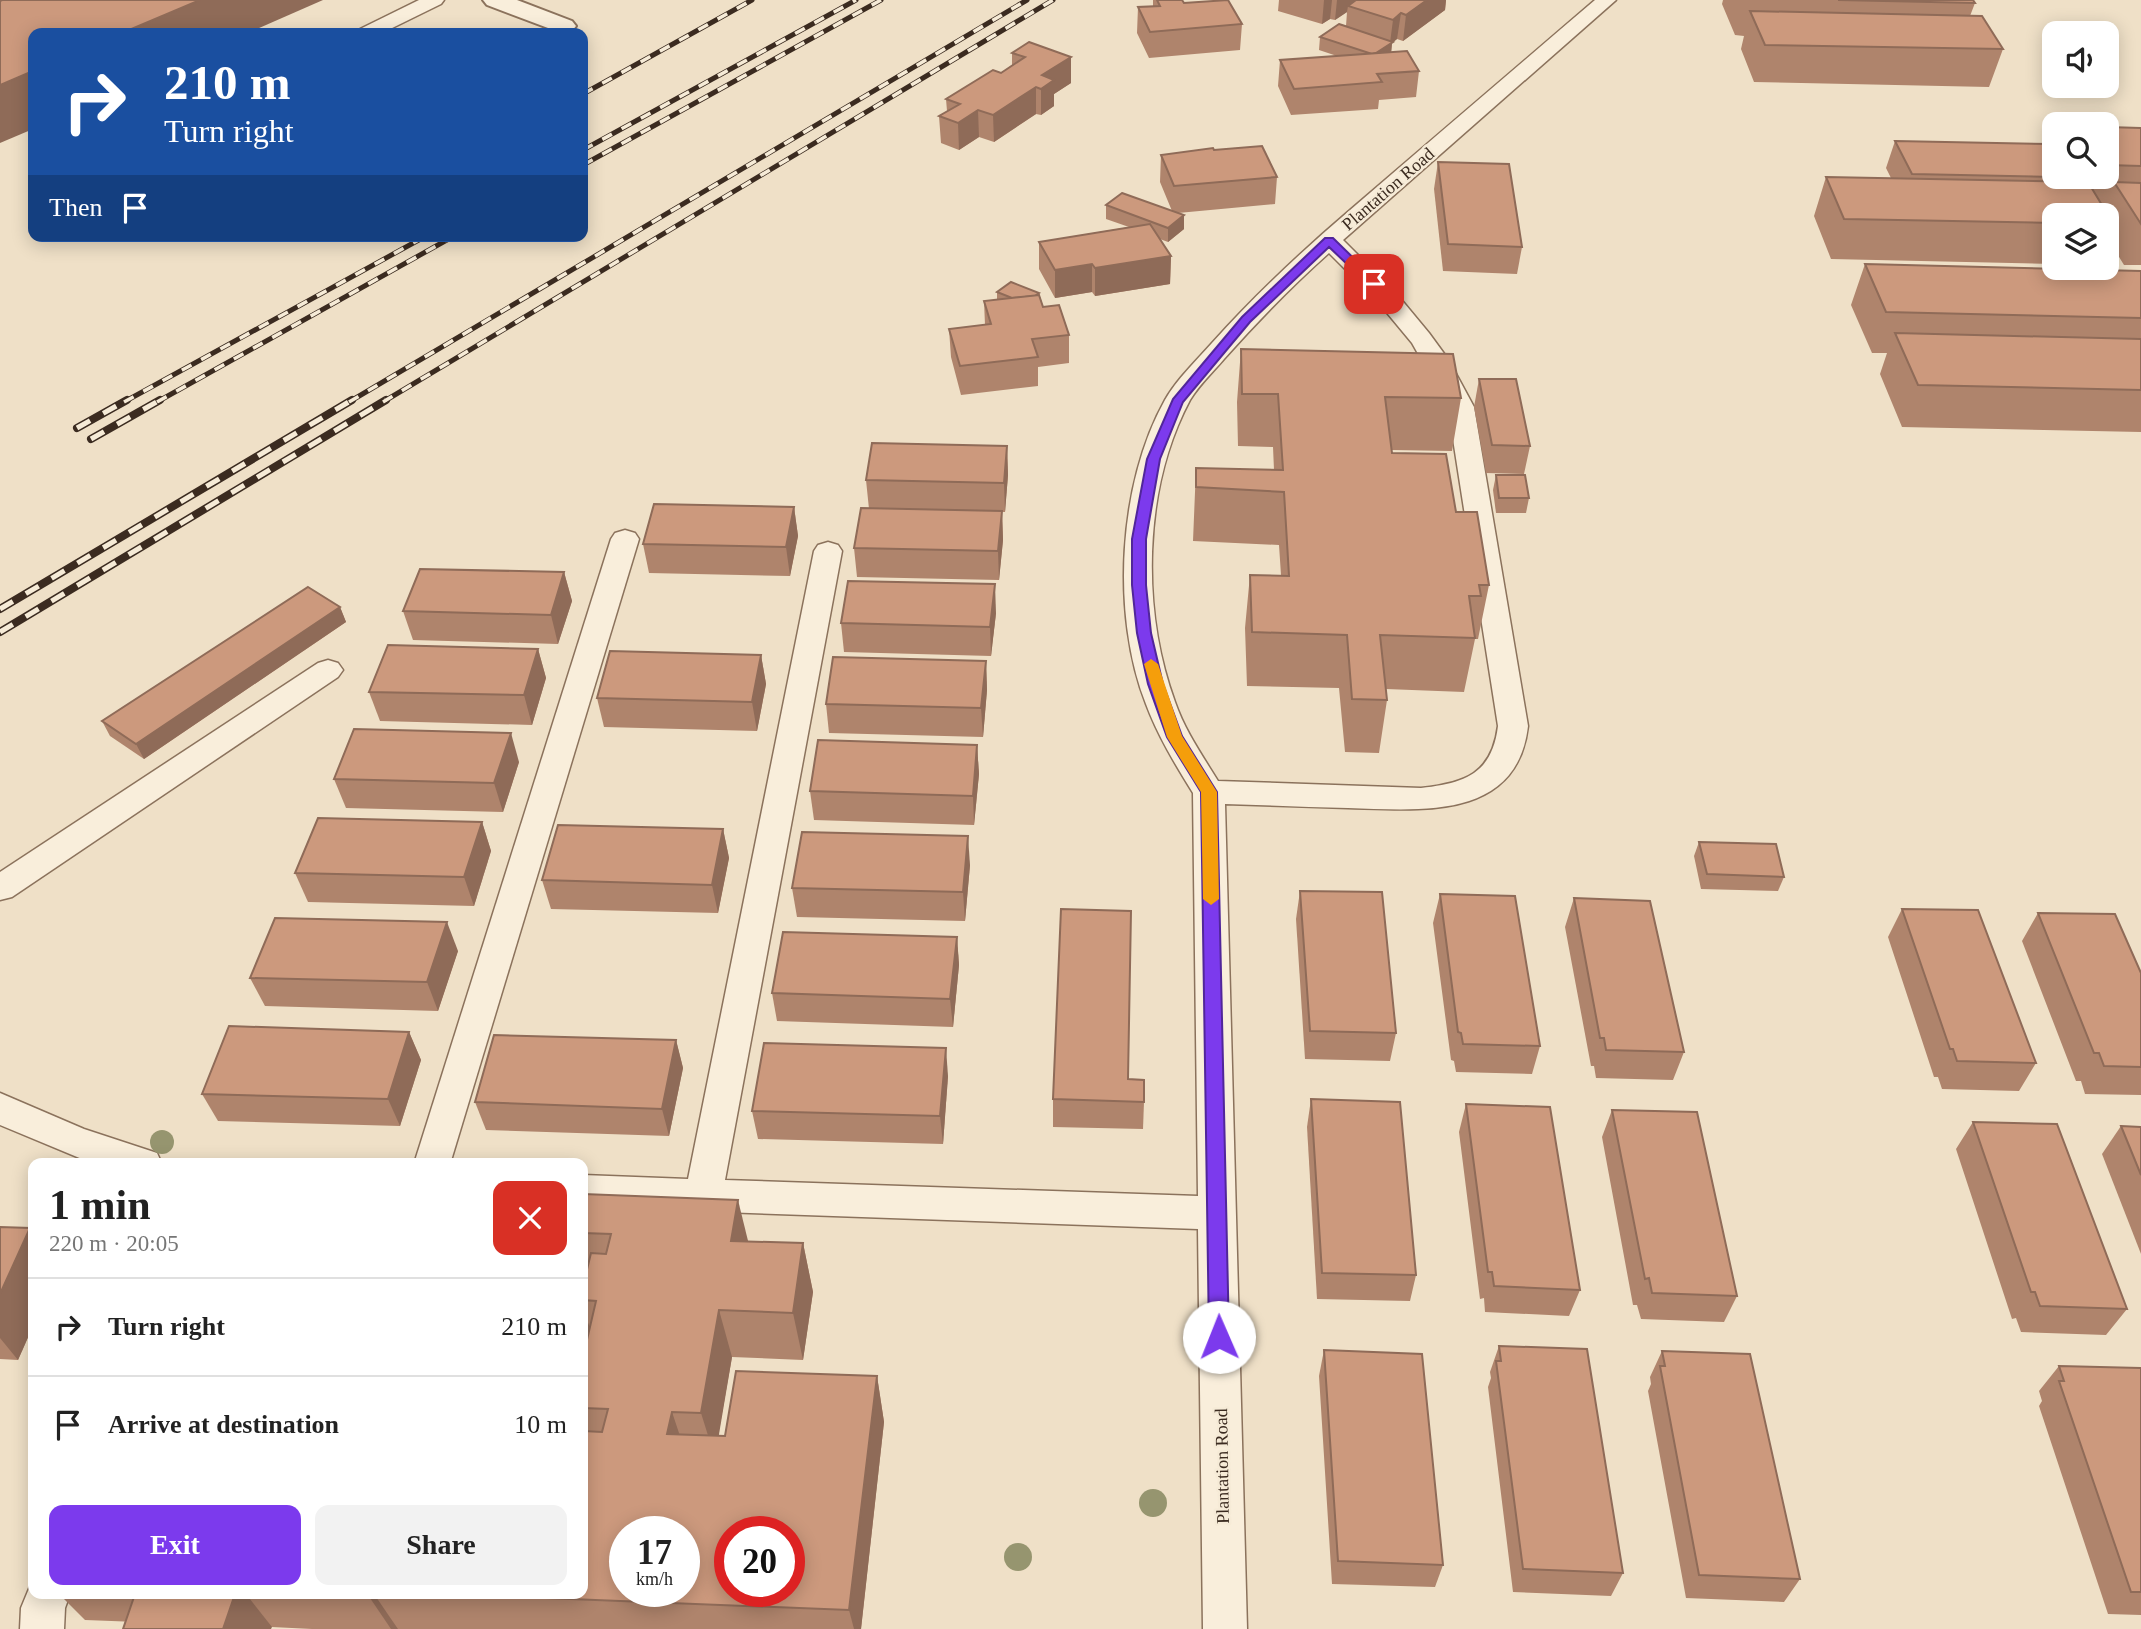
<!DOCTYPE html>
<meta charset="utf-8">
<style>
body{margin:0;font-family:"Times New Roman",serif;background:#f2f2f2;color:#222;height:100vh;display:flex;flex-direction:column;font-size:26px;white-space:nowrap}
*{box-sizing:border-box;margin:0}
p{font-size:23px;color:#767676}
.icon{flex:none;width:38px;height:38px;fill:none;stroke:currentColor;stroke-width:2;stroke-linecap:round;stroke-linejoin:round}
.map{position:relative;flex:1;overflow:hidden}
.details{position:absolute;left:28px;top:1158px;width:560px;height:441px;display:flex;flex-direction:column;background:#fff;border-radius:14px;box-shadow:0 4px 18px #0003}
.details>*{flex:none}
.hud{position:absolute;left:28px;top:28px;width:560px;height:214px;border-radius:14px;box-shadow:0 4px 18px #0003;background:#1a4fa0;color:#fff;overflow:hidden}
.tools{position:absolute;left:2042px;top:21px;display:grid;gap:14px}
.tools a{display:grid;place-items:center;width:77px;height:77px;border-radius:14px;background:#fff;box-shadow:0 4px 18px #0003;font-size:35px}
.speed{position:absolute;left:609px;top:1516px;display:flex;gap:14px;font-size:35px;font-weight:700;text-align:center}
.speed>*{display:grid;place-content:center;width:91px;height:91px;border-radius:50%;background:#fff;box-shadow:0 4px 18px #0003;line-height:1}
.speed small{font-size:18px;font-weight:400}
.speed .limit{border:10px solid #d22;background:#fff;color:#111}
.pin{position:absolute;display:grid;place-items:center;width:60px;height:60px;color:#fff;margin:-30px;border-radius:14px;box-shadow:0 4px 10px #0006}
.me{position:absolute;width:77px;margin:-38px;rotate:359deg;stroke-linejoin:round;filter:drop-shadow(0 0 5px #0008)}
.turn{display:flex;align-items:center;gap:24px;height:147px;padding:0 21px;font-size:32px}
.turn .icon{width:91px;height:91px;stroke-width:2.5}
.turn b{display:block;font-size:49px;line-height:60px}
.then{display:flex;align-items:center;height:66px;padding:0 21px;background:#0003;gap:14px;font-size:26px}
.round{display:grid;place-items:center;flex:none;width:74px;height:74px;border-radius:14px;background:#f2f2f2}
.overview{display:flex;align-items:center;justify-content:space-between;height:119px;padding:0 21px}
h1{font-size:42px;font-weight:700;line-height:52px}
.button{display:flex;gap:14px;margin-top:auto;padding:14px 21px}
.button a{flex:1;height:80px;border-radius:14px;background:#7c3aed;color:#fff;font-size:28px;font-weight:700;line-height:80px;text-align:center}
.button a+a{background:#f2f2f2;color:#222}
ul{padding:0;list-style:none}
li{display:flex;align-items:center;gap:21px;height:98px;padding:0 21px;border-top:2px solid #e0e0e0}
li div{flex:1}
li b{display:block;font-size:26px}
li em{font-style:normal}
.map>svg:first-child{display:block}
.lines{fill:none;stroke-linecap:round;stroke-linejoin:round}
.lane-casing{stroke:#8b725c;stroke-width:3}
.street-casing{stroke:#8b725c;stroke-width:4}
.lane{fill:#f9eedb;fill-rule:evenodd}
.street{fill:#f9eedb;fill-rule:evenodd}
.rail-far1-casing{stroke:#3b2b20;stroke-width:5}
.rail-casing{stroke:#3b2b20;stroke-width:8}
.rail-far1{stroke:#f6ebd7;stroke-width:3.5;stroke-dasharray:11;stroke-linecap:butt}
.rail{stroke:#f6ebd7;stroke-width:5;stroke-dasharray:15;stroke-linecap:butt}
.tree{fill:#96956f}
.wall{fill:#af846c}
.shaded-wall{fill:#8f6b58}
.building{fill:#cc997d;stroke:#8f6b58;stroke-width:2;fill-rule:evenodd}
.route{fill:#7c3aed;stroke:#51269a;stroke-width:2}
.slow{fill:#f59e0b}
.labels{text-anchor:middle;dominant-baseline:central;stroke-width:5;stroke-linejoin:round;paint-order:stroke}
.street-label{font-size:18px;fill:#3b2b20;stroke:#f6ebd7}
</style>
<div class="map">
<svg width="2141" height="1629" viewBox="0 0 2141 1629">
<rect width="100%" height="100%" fill="#efe0c7"/>
<g class="lines">
<defs>
<g id="lane">
<polygon points="419,0 444,0 441,4 382,33 357,33 360,29"/>
<path d="M 1595,0 L 1616,0 L 1343,240 L 1395,292 L 1429,333 L 1448,359 L 1474,407 L 1528,726 C 1517,821 1420,810 1348,808 C 1307,807 1266,805 1225,804 L 1247,1629 L 1203,1629 L 1198,1229 L 583,1207 L 583,1175 L 688,1179 L 814,551 L 818,545 L 828,542 L 838,545 L 842,551 L 725,1180 L 1198,1196 L 1193,793 C 1175,764 1158,736 1146,704 C 1111,615 1118,484 1165,400 C 1177,379 1196,361 1212,343 C 1255,295 1301,252 1349,211 C 1431,140 1513,70 1595,0 ZM 1329,253 L 1378,302 L 1412,343 L 1448,407 L 1498,726 C 1492,774 1465,783 1421,788 L 1218,781 C 1202,755 1185,731 1175,702 C 1141,609 1143,488 1190,400 C 1199,385 1213,372 1224,359 C 1257,322 1292,286 1329,253 Z"/>
<polygon points="625,530 635,533 639,539 450,1164 414,1164 611,539 615,533"/>
<polygon points="328,660 338,663 343,670 338,677 12,897 0,900 0,872 318,663"/>
<polygon points="0,1093 84,1129 157,1153 162,1164 94,1164 0,1125"/>
<polygon points="33,1579 33,1594 70,1594 65,1608 64,1629 20,1629 21,1608"/>
</g>
<polygon id="street" points="483,0 517,0 572,21 576,26 572,31 556,31 487,5"/>
</defs>
<use href="#lane" class="lane-casing"/>
<use href="#street" class="street-casing"/>
<use href="#lane" class="lane"/>
<use href="#street" class="street"/>
<defs>
<g id="rail-far1">
<polyline points="583,94 752,0"/>
<polyline points="583,150 856,0"/>
<polyline points="583,165 881,0"/>
<polyline points="124,402 426,236"/>
<polyline points="157,402 454,236"/>
<polyline points="349,402 1027,0"/>
<polyline points="383,402 1053,0"/>
</g>
<g id="rail">
<polyline points="77,428 127,400"/>
<polyline points="91,439 160,400"/>
<polyline points="0,609 352,400"/>
<polyline points="0,632 386,400"/>
</g>
</defs>
<use href="#rail-far1" class="rail-far1-casing"/>
<use href="#rail" class="rail-casing"/>
<use href="#rail-far1" class="rail-far1"/>
<use href="#rail" class="rail"/>
</g>
<g class="tree">
<circle cx="162" cy="1142" r="12"/>
<circle cx="1153" cy="1503" r="14"/>
<circle cx="1018" cy="1557" r="14"/>
</g>
<g class="wall">
<polygon points="1153,0 1182,0 1184,3 1242,24 1240,50 1149,58 1137,33 1138,7 1153,6"/>
<polygon points="1279,0 1446,0 1445,10 1403,41 1397,39 1392,43 1391,52 1419,71 1416,97 1379,100 1378,109 1291,115 1278,86 1280,60 1337,56 1319,50 1320,37 1346,26 1347,12 1335,20 1330,19 1322,24 1278,11"/>
<polygon points="1723,0 1973,0 1975,3 1970,16 2003,49 1989,87 1754,82 1741,49 1744,36 1735,35 1722,4"/>
<polygon points="1029,42 1071,83 1054,94 1054,106 1041,115 1036,114 994,142 979,137 959,150 941,143 939,116 947,111 946,99 1001,73 1012,65 1012,53"/>
<polygon points="2107,127 2141,128 2141,265 2124,265 2108,239 2107,241 2107,215 2054,215 2054,264 1831,259 1814,216 1826,177 1891,178 1886,168 1895,141 2054,177 2107,177"/>
<polygon points="1214,150 1277,177 1275,204 1178,213 1184,229 1168,242 1160,239 1171,256 1170,284 1095,296 1092,292 1055,298 1039,269 1039,242 1129,227 1106,219 1106,205 1172,211 1160,182 1161,155"/>
<polygon points="1438,162 1522,247 1517,274 1443,271 1434,189"/>
<polygon points="1865,264 2141,271 2141,432 1902,427 1880,374 1887,353 1872,353 1851,305"/>
<polygon points="997,292 1039,293 1043,307 1069,335 1069,363 1038,367 1038,386 961,395 951,357 949,329 985,325 984,301 997,300"/>
<polygon points="1241,349 1461,398 1452,451 1392,450 1392,453 1456,512 1489,585 1478,639 1475,639 1464,692 1386,689 1387,700 1379,753 1345,752 1339,688 1247,686 1245,628 1250,575 1281,575 1279,545 1193,541 1196,468 1274,470 1273,447 1238,446 1237,402"/>
<polygon points="1479,379 1530,446 1524,474 1486,473 1474,407"/>
<polygon points="1007,446 1008,475 1005,512 1002,512 1003,540 999,580 857,577 854,548 869,509 866,480"/>
<polygon points="1496,475 1529,498 1526,513 1496,513 1493,490"/>
<polygon points="794,507 798,536 790,576 649,573 643,544"/>
<polygon points="564,572 572,601 558,644 413,640 403,611"/>
<polygon points="340,607 346,622 144,759 110,736 102,721"/>
<polygon points="996,613 991,656 844,652 841,623"/>
<polygon points="538,649 546,678 532,725 380,721 369,692"/>
<polygon points="761,655 766,684 757,731 604,727 597,698"/>
<polygon points="986,661 987,690 983,737 829,733 826,704"/>
<polygon points="977,745 979,774 974,825 814,820 810,791"/>
<polygon points="519,762 503,812 346,808 334,779"/>
<polygon points="482,822 491,851 474,906 308,902 295,873"/>
<polygon points="723,829 729,858 718,913 551,909 542,880"/>
<polygon points="1699,842 1784,877 1778,891 1701,889 1694,856"/>
<polygon points="970,865 965,921 797,917 792,888"/>
<polygon points="1300,891 1396,1033 1390,1061 1305,1059 1296,919"/>
<polygon points="1440,894 1540,1046 1532,1074 1456,1072 1454,1061 1451,1060 1433,923"/>
<polygon points="1574,898 1684,1052 1673,1080 1596,1078 1594,1066 1591,1066 1565,927"/>
<polygon points="1902,909 2036,1063 2019,1091 1942,1089 1938,1077 1934,1077 1888,937"/>
<polygon points="2038,913 2141,973 2141,1095 2085,1094 2081,1081 2076,1081 2022,941"/>
<polygon points="957,937 959,965 953,1027 777,1021 772,993"/>
<polygon points="458,951 438,1011 265,1006 250,978"/>
<polygon points="409,1032 421,1060 400,1126 218,1121 202,1094"/>
<polygon points="676,1040 683,1068 669,1136 486,1130 475,1102"/>
<polygon points="948,1076 943,1144 758,1139 752,1111"/>
<polygon points="1128,1079 1144,1102 1143,1129 1053,1127 1053,1099"/>
<polygon points="1311,1099 1416,1275 1410,1301 1317,1299 1307,1127"/>
<polygon points="1466,1104 1580,1290 1569,1316 1485,1312 1484,1298 1480,1299 1459,1132"/>
<polygon points="1612,1110 1737,1296 1724,1322 1641,1319 1637,1305 1633,1305 1602,1137"/>
<polygon points="1973,1122 2127,1309 2106,1335 2021,1332 2016,1318 2012,1319 1956,1149"/>
<polygon points="2121,1126 2141,1127 2141,1254 2102,1154"/>
<polygon points="583,1194 748,1241 803,1243 813,1292 803,1360 732,1357 718,1436 725,1436 877,1376 884,1422 861,1629 312,1629 272,1627 85,1620 59,1594 583,1594 583,1311 584,1311 583,1308 583,1286 584,1281 583,1281"/>
<polygon points="0,1227 30,1228 33,1232 33,1326 18,1360 0,1359"/>
<polygon points="1499,1346 1623,1573 1611,1596 1513,1592 1488,1387 1491,1378 1490,1372"/>
<polygon points="1324,1350 1443,1565 1435,1587 1332,1584 1319,1376"/>
<polygon points="1662,1351 1800,1579 1784,1602 1686,1598 1648,1391 1651,1384 1650,1377"/>
<polygon points="2059,1366 2141,1368 2141,1615 2108,1614 2039,1406 2042,1401 2039,1391"/>
</g>
<g class="shaded-wall">
<polygon points="200,0 323,0 248,33 122,33"/>
<polygon points="1324,0 1332,0 1330,19 1322,24"/>
<polygon points="1337,0 1363,0 1348,6 1347,12 1335,20"/>
<polygon points="1427,0 1446,0 1445,10 1403,41 1406,15"/>
<polygon points="1401,13 1397,39 1392,43 1391,55 1374,54 1390,43 1393,20"/>
<polygon points="1071,57 1071,83 1054,94 1054,106 1041,115 1041,89 1042,75"/>
<polygon points="33,71 33,129 0,143 0,85"/>
<polygon points="1036,87 1036,114 994,142 993,115"/>
<polygon points="978,110 979,137 959,150 958,123"/>
<polygon points="1184,215 1184,229 1168,242 1168,228"/>
<polygon points="1171,256 1170,284 1095,296 1095,268"/>
<polygon points="1092,264 1092,292 1055,298 1055,270"/>
<polygon points="1007,446 1008,475 1005,512 1004,483"/>
<polygon points="794,507 798,536 790,576 786,547"/>
<polygon points="1002,511 1003,540 999,580 998,551"/>
<polygon points="564,572 572,601 558,644 551,615"/>
<polygon points="995,584 996,613 991,656 990,627"/>
<polygon points="340,607 346,622 144,759 136,744"/>
<polygon points="538,649 546,678 532,725 524,695"/>
<polygon points="761,655 766,684 757,731 752,702"/>
<polygon points="986,661 987,690 983,737 981,708"/>
<polygon points="511,733 519,762 503,812 494,783"/>
<polygon points="977,745 979,774 974,825 973,796"/>
<polygon points="482,822 491,851 474,906 464,877"/>
<polygon points="723,829 729,858 718,913 712,885"/>
<polygon points="968,836 970,865 965,921 963,892"/>
<polygon points="447,922 458,951 438,1011 427,982"/>
<polygon points="957,937 959,965 953,1027 950,999"/>
<polygon points="409,1032 421,1060 400,1126 388,1099"/>
<polygon points="676,1040 683,1068 669,1136 662,1109"/>
<polygon points="946,1048 948,1076 943,1144 940,1116"/>
<polygon points="738,1200 750,1249 731,1241"/>
<polygon points="30,1228 33,1232 33,1326 18,1360 0,1338 0,1294"/>
<polygon points="803,1243 813,1292 803,1360 793,1313"/>
<polygon points="719,1310 732,1357 715,1458 701,1413"/>
<polygon points="587,1320 592,1333 583,1376 583,1340"/>
<polygon points="877,1376 884,1422 861,1629 854,1629 849,1610"/>
<polygon points="672,1412 687,1457 667,1434"/>
<polygon points="235,1594 246,1594 272,1627 271,1629 223,1629"/>
<polygon points="371,1594 374,1594 398,1629 391,1629 370,1598"/>
</g>
<g class="building">
<polygon points="2,0 200,0 122,33 33,33 33,71 0,85 0,1"/>
<polygon points="1157,0 1182,0 1184,3 1228,0 1242,24 1150,32 1138,7 1160,6"/>
<polygon points="1356,0 1427,0 1406,15 1401,13 1393,20 1348,6"/>
<polygon points="1838,0 1973,0 1975,3"/>
<polygon points="1750,11 1982,16 2003,49 1765,45"/>
<polygon points="1339,24 1393,42 1376,53 1372,54 1320,37"/>
<polygon points="1029,42 1071,57 1042,75 1054,80 1041,89 1036,87 993,115 978,110 958,123 939,116 960,104 946,99 993,70 1001,73 1025,57 1012,53"/>
<polygon points="1407,51 1419,71 1377,74 1382,82 1294,89 1280,60"/>
<polygon points="2107,127 2141,128 2141,166 2107,165"/>
<polygon points="1895,141 2051,144 2054,149 2054,177 1912,174"/>
<polygon points="1262,146 1277,177 1174,186 1161,155 1213,148 1214,150"/>
<polygon points="1438,162 1509,164 1522,247 1448,244"/>
<polygon points="1826,177 2088,182 2114,225 2107,224 2107,215 2054,215 2054,223 1844,219"/>
<polygon points="2114,182 2141,183 2141,224"/>
<polygon points="1122,193 1184,215 1168,228 1106,205"/>
<polygon points="1150,224 1171,256 1095,268 1092,264 1055,270 1039,242"/>
<polygon points="1865,264 2141,271 2141,318 1886,312"/>
<polygon points="1011,282 1039,293 1035,296 1012,298 997,292"/>
<polygon points="1039,295 1043,307 1059,305 1069,335 1032,339 1038,357 960,366 949,329 991,324 984,301"/>
<polygon points="1895,333 2141,339 2141,390 1918,385"/>
<polygon points="1241,349 1453,354 1461,398 1385,397 1392,453 1446,454 1456,512 1477,512 1489,585 1479,585 1481,596 1469,596 1475,638 1380,635 1387,700 1352,699 1347,635 1252,632 1250,575 1289,576 1284,492 1196,487 1196,468 1283,470 1278,394 1242,394"/>
<polygon points="1479,379 1516,379 1530,446 1492,445"/>
<polygon points="872,443 1007,446 1004,483 866,480"/>
<polygon points="1496,475 1525,475 1529,498 1499,498"/>
<polygon points="654,504 794,507 786,547 643,544"/>
<polygon points="861,508 1002,511 998,551 854,548"/>
<polygon points="420,569 564,572 551,615 403,611"/>
<polygon points="848,581 995,584 990,627 841,623"/>
<polygon points="308,587 340,607 136,744 102,721"/>
<polygon points="388,645 538,649 524,695 369,692"/>
<polygon points="610,651 761,655 752,702 597,698"/>
<polygon points="833,657 986,661 981,708 826,704"/>
<polygon points="354,729 511,733 494,783 334,779"/>
<polygon points="818,740 977,745 973,796 810,791"/>
<polygon points="318,818 482,822 464,877 295,873"/>
<polygon points="558,825 723,829 712,885 542,880"/>
<polygon points="802,832 968,836 963,892 792,888"/>
<polygon points="1699,842 1776,844 1784,877 1707,874"/>
<polygon points="1300,891 1382,892 1396,1033 1310,1031"/>
<polygon points="1440,894 1515,896 1540,1046 1463,1044 1461,1033 1458,1032"/>
<polygon points="1574,898 1650,901 1684,1052 1606,1050 1604,1038 1600,1038"/>
<polygon points="1061,909 1131,911 1128,1079 1144,1080 1144,1102 1053,1099"/>
<polygon points="1902,909 1978,910 2036,1063 1957,1061 1953,1049 1950,1049"/>
<polygon points="2038,913 2115,914 2141,973 2141,1067 2104,1066 2099,1053 2094,1053"/>
<polygon points="275,918 447,922 427,982 250,978"/>
<polygon points="783,932 957,937 950,999 772,993"/>
<polygon points="229,1026 409,1032 388,1099 202,1094"/>
<polygon points="494,1035 676,1040 662,1109 475,1102"/>
<polygon points="764,1043 946,1048 940,1116 752,1111"/>
<polygon points="1311,1099 1400,1102 1416,1275 1322,1273"/>
<polygon points="1466,1104 1550,1107 1580,1290 1494,1286 1492,1272 1488,1272"/>
<polygon points="1612,1110 1697,1112 1737,1296 1652,1293 1649,1278 1645,1279"/>
<polygon points="1973,1122 2057,1124 2127,1309 2040,1306 2035,1292 2031,1292"/>
<polygon points="2121,1126 2141,1127 2141,1175"/>
<path d="M 583,1194 L 738,1200 L 731,1241 L 803,1243 L 793,1313 L 719,1310 L 701,1413 L 672,1412 L 667,1434 L 725,1436 L 736,1371 L 877,1376 L 849,1610 L 443,1594 L 583,1594 L 583,1431 L 602,1432 L 608,1409 L 583,1408 L 583,1357 L 596,1301 L 583,1300 L 583,1286 L 591,1253 L 606,1254 L 611,1234 L 583,1233 ZM 625,1531 L 684,1531 L 684,1591 L 625,1591 ZM 730,1531 L 789,1531 L 789,1591 L 730,1591 Z"/>
<polygon points="0,1227 30,1228 0,1294"/>
<polygon points="583,1311 584,1311 587,1320 583,1340"/>
<polygon points="1499,1346 1587,1349 1623,1573 1523,1569 1496,1361 1501,1361"/>
<polygon points="1324,1350 1422,1354 1443,1565 1338,1561"/>
<polygon points="1662,1351 1750,1354 1800,1579 1699,1575 1660,1366 1665,1366"/>
<polygon points="2059,1366 2141,1368 2141,1592 2131,1592 2059,1381 2064,1381"/>
<polygon points="135,1594 235,1594 223,1629 123,1629"/>
<polygon points="293,1594 371,1594 370,1598 292,1596"/>
</g>
<polygon class="route" points="1325,238 1333,238 1380,284 1370,286 1329,247 1250,322 1183,402 1160,459 1146,539 1146,585 1151,633 1163,684 1182,736 1217,792 1229,1337 1226,1344 1219,1346 1212,1344 1209,1337 1201,792 1167,737 1148,684 1137,633 1132,585 1132,539 1147,459 1173,399 1242,317"/>
<polygon class="slow" points="1151,659 1158,664 1182,736 1217,792 1219,899 1211,905 1203,899 1201,792 1167,737 1144,664"/>
<g class="labels">
<g class="street-label">
<text transform="translate(1388 189) rotate(-41)">Plantation Road</text>
<text transform="translate(1222 1466) rotate(-91)">Plantation Road</text>
</g>
</g>
</svg>
<div class="tools">
<a><svg class="icon" aria-label="sound" viewBox="0 0 24 24"><path d="M4 9h4l5-4v14l-5-4H4zM17 9q2 3 0 6"/></svg></a>
<a><svg class="icon" aria-label="search" viewBox="0 0 24 24"><circle cx="10" cy="10" r="6"/><path d="M15 15l6 6"/></svg></a>
<a><svg class="icon" aria-label="layers" viewBox="0 0 24 24"><path d="M12 4l9 5-9 5-9-5zM3 14l9 5 9-5"/></svg></a>
</div>
<div class="speed"><div>17<small>km/h</small></div><div class="limit">20</div></div>
<div class="pin" style="left:1374px;top:284px;background:#d93025"><svg class="icon" aria-label="arrive" viewBox="0 0 24 24"><path d="M6 21V4h12l-3 4 3 4H6"/></svg></div>
<svg class="me" style="left:1219px;top:1337px" viewBox="-20 -20 40 40"><circle r="19" fill="#fff"/><path d="M0-13L10 11 0 6-10 11z" fill="#7c3aed"/></svg>
<div class="hud">
<div class="turn"><svg class="icon" aria-label="right" viewBox="0 0 24 24"><path d="M7 20v-9h11M14 6l5 5-5 5"/></svg><div><b>210 m</b>Turn right</div></div>
<div class="then">Then<svg class="icon" aria-label="arrive" viewBox="0 0 24 24"><path d="M6 21V4h12l-3 4 3 4H6"/></svg></div>
</div>
<section class="details">
<div class="overview"><div><h1>1 min</h1><p>220 m · 20:05</p></div><a class="round" style="background:#d93025;color:#fff"><svg class="icon" aria-label="close" viewBox="0 0 24 24"><path d="M6 6l12 12M18 6L6 18"/></svg></a></div>
<ul>
<li><svg class="icon" aria-label="right" viewBox="0 0 24 24"><path d="M7 20v-9h11M14 6l5 5-5 5"/></svg><div><b>Turn right</b></div><em>210 m</em></li>
<li><svg class="icon" aria-label="arrive" viewBox="0 0 24 24"><path d="M6 21V4h12l-3 4 3 4H6"/></svg><div><b>Arrive at destination</b></div><em>10 m</em></li>
</ul>
<div class="button"><a>Exit</a><a>Share</a></div>
</section>
</div>
